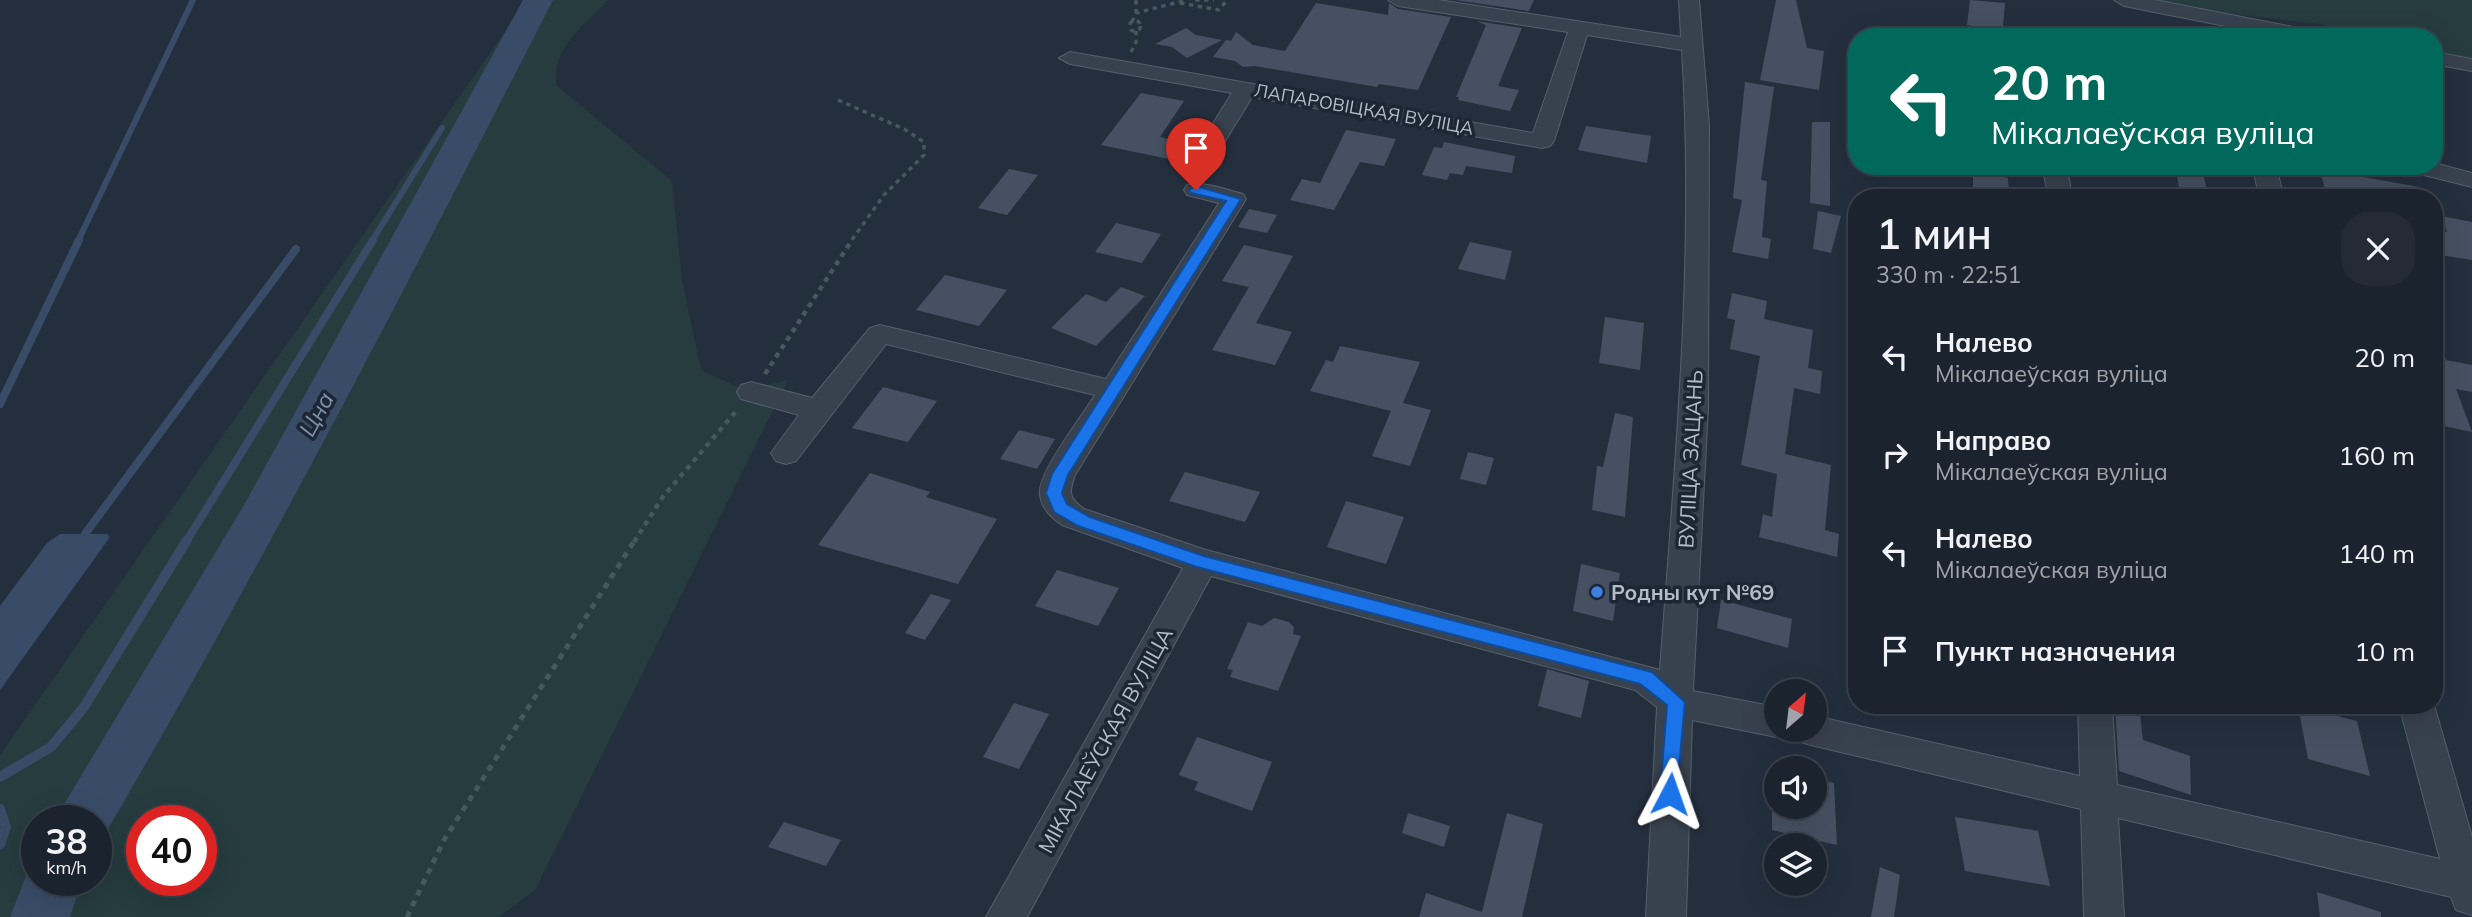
<!DOCTYPE html>
<html lang="ru">
<meta charset="utf-8">
<style>
body{margin:0;font-family:Mulish,sans-serif;background:#242b36;color:#f1f3f6;height:100vh;display:flex;flex-direction:column;font-size:26px;white-space:nowrap}
*{box-sizing:border-box;margin:0}
p{font-size:23px;color:#a0a4aa}
.icon{flex:none;width:38px;height:38px;fill:none;stroke:currentColor;stroke-width:2;stroke-linecap:round;stroke-linejoin:round}
.map{position:relative;flex:1;overflow:hidden}
.side{position:absolute;left:1848px;top:189px;width:595px;height:525px;display:flex;flex-direction:column;background:#1b232e;border-radius:28px;box-shadow:0 7px 28px #0002,0 0 0 2px #39404a}
.side>*{flex:none}
.guide{position:absolute;left:1848px;top:28px;width:595px;height:147px;border-radius:28px;box-shadow:0 7px 28px #0002,0 0 0 2px #39404a;background:#00695c;color:#fff;overflow:hidden}
.needle{width:46px;rotate:28deg}
.tools{position:absolute;left:1764px;top:679px;display:grid;gap:14px}
.tools a{display:grid;place-items:center;width:63px;height:63px;border-radius:50%;background:#1b232e;box-shadow:0 7px 28px #0002,0 0 0 2px #39404a;font-size:35px}
.speed{position:absolute;left:21px;top:805px;display:flex;gap:14px;font-size:35px;font-weight:700;text-align:center}
.speed>*{display:grid;place-content:center;width:91px;height:91px;border-radius:50%;background:#1b232e;box-shadow:0 7px 28px #0002,0 0 0 2px #39404a;line-height:1}
.speed small{font-size:18px;font-weight:400}
.speed .limit{border:10px solid #d22;background:#fff;color:#111}
.pin{position:absolute;display:grid;place-items:center;width:60px;height:60px;color:#fff;margin:-72px -30px;border-radius:50% 50% 50% 0;rotate:-45deg;box-shadow:0 0 7px #0007}
.pin .icon{rotate:45deg}
.me{position:absolute;width:77px;margin:-38px;rotate:4deg;stroke-linejoin:round;filter:drop-shadow(0 0 5px #0008)}
.turn{display:flex;align-items:center;gap:24px;height:147px;padding:0 28px;font-size:32px}
.turn .icon{width:91px;height:91px;stroke-width:2.5}
.turn b{display:block;font-size:49px;line-height:60px}
.round{display:grid;place-items:center;flex:none;width:74px;height:74px;border-radius:28px;background:#242b36}
.summary{display:flex;align-items:center;justify-content:space-between;height:119px;padding:0 28px}
h1{font-size:42px;font-weight:600;line-height:52px}
ul{padding:0;list-style:none}
li{display:flex;align-items:center;gap:21px;height:98px;padding:0 28px}
li div{flex:1}
li b{display:block;font-size:26px}
li em{font-style:normal}
.map>svg:first-child{display:block}
.green{fill:#263c3f;fill-rule:evenodd}
.water{fill:#394c67}
.lines{fill:none;stroke-linecap:round;stroke-linejoin:round}
.stream-far2{stroke:#394c67;stroke-width:6}
.stream-far1{stroke:#394c67;stroke-width:8}
.stream{stroke:#394c67;stroke-width:10}
.river{fill:#394c67;fill-rule:evenodd}
.building{fill:#455162}
.minor-casing{stroke:#565f6c;stroke-width:2}
.path-far2{stroke:#44595c;stroke-width:3.5;stroke-dasharray:4.5 4.5;stroke-linecap:butt}
.path-far1{stroke:#44595c;stroke-width:4.5;stroke-dasharray:5 5;stroke-linecap:butt}
.path{stroke:#44595c;stroke-width:5;stroke-dasharray:6 6;stroke-linecap:butt}
.minor{fill:#38414e;fill-rule:evenodd}
.route{fill:#1a73e8;stroke:#114b97;stroke-width:2}
.shop-dot{fill:#3f7fe0;stroke:#1d2633;stroke-width:2.5}
.labels{text-anchor:middle;dominant-baseline:central;stroke-width:7;stroke-linejoin:round;paint-order:stroke}
.far-street-label{font-size:18px;fill:#b4bcc9;stroke:#1d2633}
.street-label{font-size:21px;fill:#b4bcc9;stroke:#1d2633}
.poi-label{font-size:21px;font-weight:bold;fill:#b4bcc9;stroke:#1d2633;text-anchor:start}
.water-label{font-size:23px;font-style:italic;fill:#7c92b1;stroke:#1d2633}
</style>
<div class="map">
<svg width="2472" height="917" viewBox="0 0 2472 917">
<rect width="100%" height="100%" fill="#242f3e"/>
<g class="green">
<path d="M 527,0 L 608,0 C 584,26 550,48 557,86 L 672,181 L 682,280 L 701,370 L 744,390 L 788,380 L 535,890 L 499,917 L 0,917 L 0,755 ZM 37,821 L 96,821 L 96,880 L 37,880 ZM 142,821 L 201,821 L 201,880 L 142,880 Z"/>
<polygon points="2161,0 2472,0 2472,58 2434,51 2434,37 2384,37 2318,24 2224,13"/>
</g>
<polygon class="water" points="60,534 107,534 110,537 0,690 0,606 47,543"/>
<g class="lines">
<g class="stream-far2">
<polyline points="78,241 193,0"/>
<polyline points="372,241 442,128"/>
</g>
<g class="stream-far1">
<polyline points="0,404 79,240"/>
<polyline points="85,534 296,249"/>
<polyline points="186,542 373,240"/>
</g>
<g class="stream">
<polyline points="0,777 51,747 84,707 187,540"/>
<polyline points="0,809 6,827 0,844"/>
</g>
<g class="river">
<path d="M 523,0 L 553,0 C 408,283 263,565 102,839 L 96,841 L 96,821 L 54,821 L 244,505 Z"/>
<polygon points="37,859 37,880 82,880 70,917 10,917 32,861"/>
</g>
</g>
<g class="building">
<polygon points="1455,0 1534,0 1529,11"/>
<polygon points="1776,0 1796,0 1807,48 1824,51 1819,90 1760,80"/>
<polygon points="1970,0 2005,3 2003,27 1998,26 1997,30 1967,25"/>
<polygon points="1316,3 1388,15 1389,3 1398,9 1451,17 1418,90 1379,84 1377,87 1255,66 1243,67 1235,61 1213,57 1226,40 1231,41 1236,32 1253,45 1285,51"/>
<polygon points="1476,21 1522,28 1498,86 1519,90 1510,111 1458,100 1459,97 1456,97 1486,25"/>
<polygon points="1186,28 1196,35 1222,40 1187,58 1172,47 1155,44"/>
<polygon points="1745,82 1774,87 1761,180 1767,181 1762,237 1771,239 1768,259 1732,252 1742,200 1733,198"/>
<polygon points="1141,93 1184,101 1160,137 1181,142 1169,159 1101,145"/>
<polygon points="1812,122 1830,122 1830,206 1810,203"/>
<polygon points="1586,126 1651,136 1647,163 1578,150"/>
<polygon points="1346,130 1396,139 1384,166 1360,162 1334,210 1290,200 1302,179 1320,183"/>
<polygon points="1444,142 1515,156 1512,173 1466,166 1463,175 1450,173 1447,180 1422,175 1434,147 1442,148"/>
<polygon points="2175,166 2202,169 2209,198 2181,198"/>
<polygon points="1009,169 1038,175 1007,215 978,208"/>
<polygon points="2319,169 2419,187 2418,198 2328,198"/>
<polygon points="1973,171 2008,178 2009,198 1973,195"/>
<polygon points="1249,209 1277,215 1267,233 1238,227"/>
<polygon points="1818,211 1841,216 1831,253 1813,249"/>
<polygon points="2441,216 2472,222 2472,260 2434,254 2434,230 2447,232"/>
<polygon points="1116,223 1161,234 1142,263 1095,252"/>
<polygon points="1470,242 1512,251 1505,280 1458,269"/>
<polygon points="1244,245 1293,256 1256,323 1292,332 1275,365 1212,350 1249,287 1222,281"/>
<polygon points="945,275 1007,290 979,326 916,310"/>
<polygon points="1121,287 1145,296 1096,346 1051,328 1086,294 1106,302"/>
<polygon points="1732,293 1767,301 1764,319 1813,330 1808,368 1822,371 1820,394 1794,388 1785,454 1831,465 1825,530 1839,534 1837,557 1759,537 1763,514 1772,517 1777,474 1741,465 1760,356 1730,349 1735,320 1727,318"/>
<polygon points="1605,317 1644,323 1640,370 1599,363"/>
<polygon points="2434,335 2437,335 2446,360 2472,365 2472,392 2456,389 2472,432 2434,424"/>
<polygon points="1340,346 1420,362 1403,403 1431,410 1410,466 1372,456 1391,411 1310,391 1326,360 1333,362"/>
<polygon points="883,387 937,401 908,442 852,428"/>
<polygon points="1615,413 1633,417 1625,517 1592,510 1597,466 1603,467"/>
<polygon points="1019,430 1055,439 1037,469 1000,459"/>
<polygon points="1468,452 1494,458 1486,485 1460,479"/>
<polygon points="1185,472 1260,492 1245,522 1169,501"/>
<polygon points="870,473 930,492 926,497 997,519 958,584 818,545"/>
<polygon points="1346,501 1404,517 1386,564 1327,547"/>
<polygon points="1581,564 1620,573 1613,621 1573,611"/>
<polygon points="1057,570 1119,588 1098,626 1035,606"/>
<polygon points="931,594 951,600 925,640 905,633"/>
<polygon points="1721,600 1792,619 1788,648 1717,628"/>
<polygon points="1274,618 1289,622 1294,627 1293,634 1301,636 1278,691 1230,677 1233,670 1227,669 1248,622 1262,626"/>
<polygon points="1547,669 1589,681 1581,718 1538,706"/>
<polygon points="1014,703 1049,714 1019,769 983,757"/>
<polygon points="2115,705 2139,705 2143,740 2190,756 2191,795 2119,771"/>
<polygon points="2298,706 2357,721 2370,776 2308,759"/>
<polygon points="1197,737 1272,762 1252,811 1194,790 1198,782 1179,775"/>
<polygon points="1815,779 1834,783 1837,845 1772,830 1772,807 1815,807"/>
<polygon points="1408,813 1450,826 1444,847 1402,833"/>
<polygon points="1507,813 1543,824 1522,917 1419,917 1426,893 1482,912"/>
<polygon points="1955,817 2038,831 2050,886 1965,871"/>
<polygon points="784,822 841,840 826,866 768,847"/>
<polygon points="1880,867 1900,875 1894,917 1871,917"/>
<polygon points="2317,892 2381,912 2381,917 2320,917"/>
</g>
<g class="lines">
<defs>
<g id="minor">
<path d="M 1388,0 L 1438,0 L 1681,37 L 1679,0 L 1699,0 L 1709,125 L 1708,408 L 1693,691 L 1776,707 L 1776,730 L 1790,730 L 1776,737 L 1692,720 L 1686,917 L 1646,917 L 1657,707 L 1635,690 L 1211,576 L 1027,917 L 986,917 L 1183,568 L 1062,525 C 1051,517 1042,509 1040,495 C 1036,475 1083,415 1095,395 L 886,344 L 796,461 L 786,464 L 776,461 L 771,453 L 799,415 L 741,399 L 737,392 L 741,385 L 751,382 L 812,398 L 870,328 L 880,325 L 1106,379 L 1219,203 L 1187,195 L 1184,190 L 1187,185 C 1204,181 1226,190 1243,194 L 1246,199 L 1075,475 C 1069,492 1068,498 1084,509 L 1206,550 L 1660,670 C 1675,464 1695,256 1682,50 L 1587,35 L 1554,141 L 1550,146 L 1542,148 L 1252,97 L 1219,151 L 1203,151 L 1199,146 L 1232,93 L 1070,64 L 1059,58 L 1070,52 L 1533,133 L 1568,32 L 1398,6 Z"/>
<polygon points="2114,0 2155,0 2314,31 2324,37 2281,37 2124,6"/>
<polygon points="2434,52 2472,59 2472,71 2434,64"/>
<polygon points="2434,163 2472,173 2472,187 2408,171 2404,166 2434,166"/>
<polygon points="2043,166 2067,166 2072,198 2048,198"/>
<polygon points="2252,166 2276,166 2284,198 2260,198"/>
<polygon points="2078,705 2112,705 2117,785 2440,859 2399,705 2434,705 2472,837 2472,915 2456,910 2451,897 2118,818 2124,917 2084,917 2081,809 1811,745 1798,741 1793,730 1815,730 1815,716 2080,776"/>
</g>
</defs>
<use href="#minor" class="minor-casing"/>
<g class="path-far2">
<polyline points="1136,0 1136,13"/>
<polyline points="1195,0 1214,0"/>
<polyline points="1180,3 1219,10 1227,0"/>
<circle cx="1135" cy="26" r="5.5"/>
<polyline points="1132,22 1136,13 1187,0"/>
<polyline points="2333,30 2370,37"/>
<polyline points="1131,52 1136,42 1136,30"/>
<polyline points="838,100 904,129 924,142 924,155 884,195 851,241"/>
</g>
<g class="path-far1">
<polyline points="765,374 852,240"/>
<polyline points="634,542 662,498 738,409"/>
</g>
<g class="path">
<polyline points="2434,670 2441,695"/>
<polyline points="407,917 444,840 635,540"/>
</g>
<use href="#minor" class="minor"/>
</g>
<polygon class="route" points="1196,186 1241,199 1068,475 1062,493 1067,504 1090,517 1204,556 1652,672 1685,702 1676,801 1670,803 1663,801 1660,794 1667,705 1640,684 1197,567 1078,526 1054,512 1046,493 1052,474 1226,201 1191,193 1189,190"/>
<circle class="shop-dot" cx="1597" cy="592" r="7"/>
<g class="labels">
<g class="far-street-label">
<text transform="translate(1364 109) rotate(10)">ЛАПАРОВІЦКАЯ ВУЛІЦА</text>
</g>
<g class="street-label">
<text transform="translate(1690 459) rotate(-87)">ВУЛІЦА ЗАЦАНЬ</text>
<text transform="translate(1105 740) rotate(-61)">МІКАЛАЕЎСКАЯ ВУЛІЦА</text>
</g>
<g class="poi-label">
<text x="1611" y="592">Родны кут №69</text>
</g>
<g class="water-label">
<text transform="translate(316 414) rotate(-61)">Цна</text>
</g>
</g>
</svg>
<div class="tools">
<a><svg class="needle" viewBox="-14 -14 28 28"><path d="M0-13l5 13h-10z" fill="#e53935"/><path d="M0 13l5-13h-10z" fill="#a0a4aa"/></svg></a>
<a><svg class="icon" aria-label="sound" viewBox="0 0 24 24"><path d="M4 9h4l5-4v14l-5-4H4zM17 9q2 3 0 6"/></svg></a>
<a><svg class="icon" aria-label="layers" viewBox="0 0 24 24"><path d="M12 4l9 5-9 5-9-5zM3 14l9 5 9-5"/></svg></a>
</div>
<div class="speed"><div>38<small>km/h</small></div><div class="limit">40</div></div>
<div class="pin" style="left:1196px;top:190px;background:#d93025"><svg class="icon" aria-label="arrive" viewBox="0 0 24 24"><path d="M6 21V4h12l-3 4 3 4H6"/></svg></div>
<svg class="me" style="left:1670px;top:794px" viewBox="-20 -20 40 40"><path d="M0-17L14 15 0 8-14 15z" fill="#1a73e8" stroke="#fff" stroke-width="4"/></svg>
<div class="guide">
<div class="turn"><svg class="icon" aria-label="left" viewBox="0 0 24 24"><path d="M17 20v-9H6M10 6l-5 5 5 5"/></svg><div><b>20 m</b>Мікалаеўская вуліца</div></div>
</div>
<section class="side">
<div class="summary"><div><h1>1 мин</h1><p>330 m · 22:51</p></div><a class="round"><svg class="icon" aria-label="close" viewBox="0 0 24 24"><path d="M6 6l12 12M18 6L6 18"/></svg></a></div>
<ul>
<li><svg class="icon" aria-label="left" viewBox="0 0 24 24"><path d="M17 20v-9H6M10 6l-5 5 5 5"/></svg><div><b>Налево</b><p>Мікалаеўская вуліца</p></div><em>20 m</em></li>
<li><svg class="icon" aria-label="right" viewBox="0 0 24 24"><path d="M7 20v-9h11M14 6l5 5-5 5"/></svg><div><b>Направо</b><p>Мікалаеўская вуліца</p></div><em>160 m</em></li>
<li><svg class="icon" aria-label="left" viewBox="0 0 24 24"><path d="M17 20v-9H6M10 6l-5 5 5 5"/></svg><div><b>Налево</b><p>Мікалаеўская вуліца</p></div><em>140 m</em></li>
<li><svg class="icon" aria-label="arrive" viewBox="0 0 24 24"><path d="M6 21V4h12l-3 4 3 4H6"/></svg><div><b>Пункт назначения</b></div><em>10 m</em></li>
</ul>
</section>
</div>
